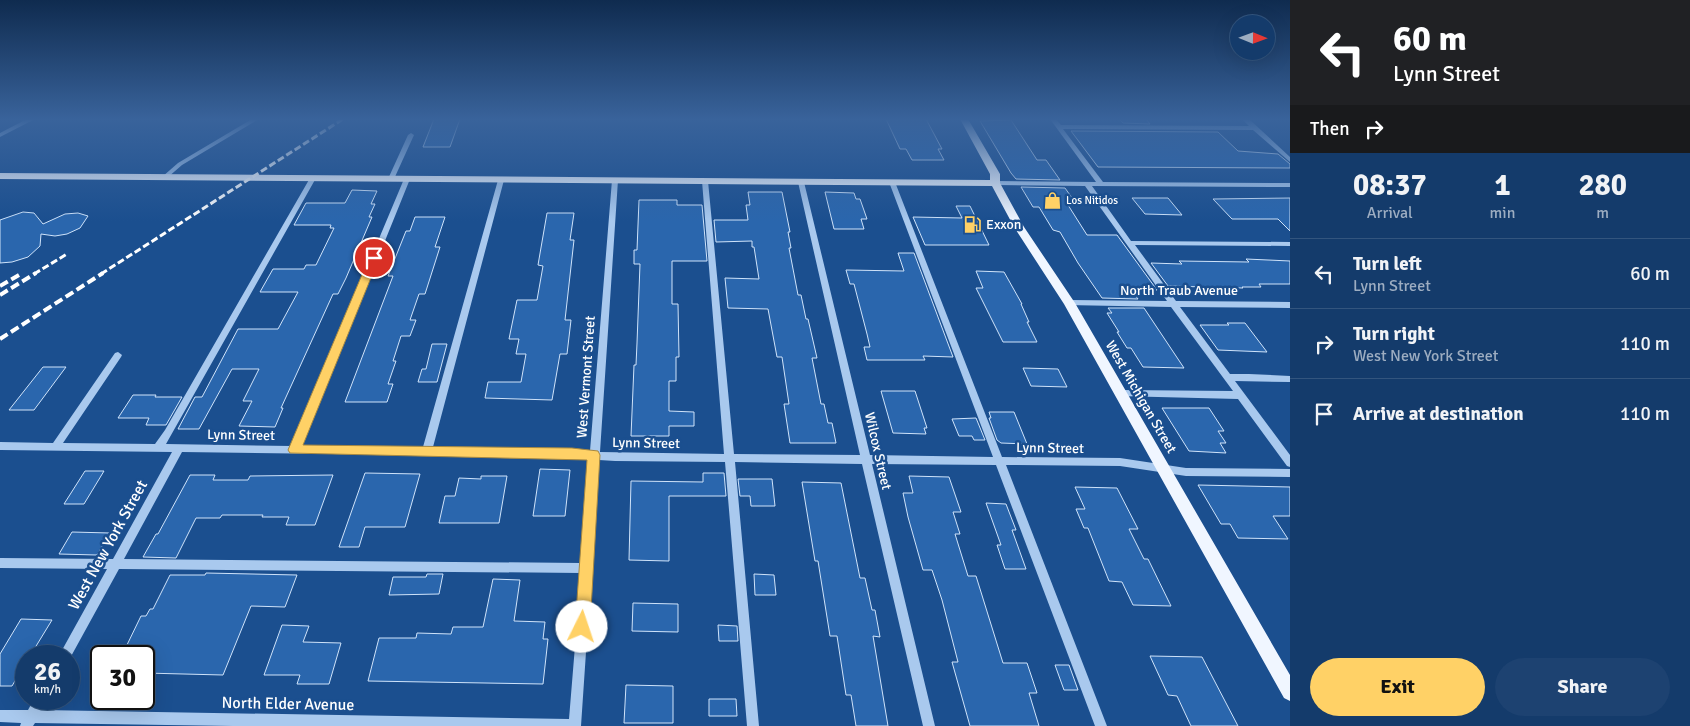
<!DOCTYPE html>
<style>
body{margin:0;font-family:Signika,sans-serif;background:#1d4271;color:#f1f3f6;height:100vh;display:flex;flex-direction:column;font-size:19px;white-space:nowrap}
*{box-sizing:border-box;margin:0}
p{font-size:16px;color:#9dadc1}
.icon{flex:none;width:28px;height:28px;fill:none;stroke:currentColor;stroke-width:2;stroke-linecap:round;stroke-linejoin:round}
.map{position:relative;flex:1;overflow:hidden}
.side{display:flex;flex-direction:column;background:#143b6b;width:400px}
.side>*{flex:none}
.top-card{background:#202124;color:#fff;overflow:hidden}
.needle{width:32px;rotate:91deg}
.controls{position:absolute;left:1230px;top:15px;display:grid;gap:10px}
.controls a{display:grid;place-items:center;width:45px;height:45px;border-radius:50%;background:#143b6b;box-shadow:0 5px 20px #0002,0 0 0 1px #33557e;font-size:25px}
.speed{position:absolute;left:15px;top:645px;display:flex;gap:10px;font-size:25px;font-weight:700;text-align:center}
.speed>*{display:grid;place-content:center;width:65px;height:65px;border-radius:50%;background:#143b6b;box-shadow:0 5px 20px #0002,0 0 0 1px #33557e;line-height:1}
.speed small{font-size:12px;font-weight:400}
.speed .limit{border:2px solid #111;border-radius:8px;background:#fff;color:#111}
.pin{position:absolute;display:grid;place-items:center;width:42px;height:42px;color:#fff;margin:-21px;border:2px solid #fff;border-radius:50%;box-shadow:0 1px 5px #0007}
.me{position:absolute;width:55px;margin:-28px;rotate:4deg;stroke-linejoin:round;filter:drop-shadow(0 0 4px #0008)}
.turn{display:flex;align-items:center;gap:18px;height:105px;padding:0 20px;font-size:22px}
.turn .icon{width:65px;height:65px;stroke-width:2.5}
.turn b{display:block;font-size:35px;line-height:42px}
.then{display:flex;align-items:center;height:48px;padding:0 20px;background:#0003;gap:10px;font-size:19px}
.eta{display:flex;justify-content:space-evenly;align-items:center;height:85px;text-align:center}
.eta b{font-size:30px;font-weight:700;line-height:35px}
.primary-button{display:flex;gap:10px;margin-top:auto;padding:10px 20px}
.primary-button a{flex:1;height:58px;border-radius:30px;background:#ffd166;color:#111;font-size:20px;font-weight:700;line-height:58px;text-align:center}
.primary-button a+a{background:#1d4271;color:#f1f3f6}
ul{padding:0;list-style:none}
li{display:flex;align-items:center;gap:15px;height:70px;padding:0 20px;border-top:1px solid #33557e}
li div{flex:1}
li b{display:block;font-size:19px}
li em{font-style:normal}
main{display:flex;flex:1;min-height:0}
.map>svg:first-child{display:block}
.building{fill:#2a66ad;stroke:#cfe3fa}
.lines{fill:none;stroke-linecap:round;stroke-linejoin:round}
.minor{fill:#a9c9ee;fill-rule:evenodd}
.major{fill:#f0f6ff;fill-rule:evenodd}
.rail-far1{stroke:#fff;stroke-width:3;stroke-dasharray:7 3;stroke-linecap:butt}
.rail{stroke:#fff;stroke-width:4;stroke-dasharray:9 4;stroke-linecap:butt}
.route{fill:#ffd166;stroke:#a68842}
.labels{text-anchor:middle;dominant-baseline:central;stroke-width:5;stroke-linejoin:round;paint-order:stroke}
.far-poi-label{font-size:11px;fill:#fff;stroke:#1b4f8f;text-anchor:start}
.poi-label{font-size:14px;fill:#fff;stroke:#1b4f8f;text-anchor:start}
.street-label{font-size:14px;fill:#fff;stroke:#1b4f8f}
.near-street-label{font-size:16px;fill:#fff;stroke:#1b4f8f}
</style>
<main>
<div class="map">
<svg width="1290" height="726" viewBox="0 0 1290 726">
<rect width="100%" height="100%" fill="#1b4f8f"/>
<g class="building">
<polygon points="434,119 460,119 450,147 423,147"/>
<polygon points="886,119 926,119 942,149 938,149 944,160 912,160 906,149 900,149"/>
<polygon points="1119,119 1146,119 1150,124 1123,123"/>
<polygon points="1011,120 1037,160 1046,160 1060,180 1016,179 1011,173 980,121"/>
<polygon points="1071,131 1218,132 1238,151 1278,154 1290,164 1290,168 1098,167"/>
<polygon points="1021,187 1065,188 1077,205 1068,205 1087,235 1117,235 1157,290 1132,290 1138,299 1102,298 1078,263 1060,232 1053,230 1039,207 1033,207"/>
<polygon points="352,190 377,191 371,204 375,204 369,217 372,217 346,278 338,294 333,294 281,408 283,408 275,427 239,426 252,401 243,401 259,369 232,369 199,429 178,429 195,397 202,397 238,329 278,329 298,292 260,292 273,269 304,269 306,265 316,265 334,228 330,228 331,225 294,225 306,203 345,203"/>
<polygon points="748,192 782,192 790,232 788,232 791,248 789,248 798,295 801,295 806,319 808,319 817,358 812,358 821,404 824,404 828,423 832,423 836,443 790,443 784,404 789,404 782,357 777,357 768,309 728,308 725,278 759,279 754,247 752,247 752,241 716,242 714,220 748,220 746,205 750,205"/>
<polygon points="825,192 854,193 856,199 860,199 867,219 861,219 864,229 834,229"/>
<polygon points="1132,198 1168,198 1182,215 1145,214"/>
<polygon points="1290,198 1290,231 1278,219 1232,219 1213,199"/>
<polygon points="639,200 677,200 677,205 702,205 707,261 672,261 672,304 678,304 679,357 676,357 676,381 669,381 669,411 694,412 694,426 669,426 669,436 631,436 634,365 636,365 637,343 640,264 634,264 634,250 637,250"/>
<polygon points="956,206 970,206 989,245 925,245 913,217 962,218"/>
<polygon points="23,212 34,213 43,224 65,214 78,213 88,216 80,228 67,234 55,236 41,234 40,246 28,257 12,262 0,263 0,220"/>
<polygon points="547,213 574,213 570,240 574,240 565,320 571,320 567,354 560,354 552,400 485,398 488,382 521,382 526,354 516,354 519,339 509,339 517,300 537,300 543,266 538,265"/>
<polygon points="415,217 445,217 435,247 440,247 425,294 419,294 410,320 416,320 410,336 401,336 393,361 396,361 388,384 393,384 387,402 345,402 393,276 388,276 406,231 410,231"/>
<polygon points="898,253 914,253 953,357 923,356 925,360 867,360 864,347 870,347 867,334 854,284 850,284 846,270 904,271"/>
<polygon points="1246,259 1290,261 1290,284 1259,284 1261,287 1242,287 1243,288 1168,286 1151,263 1182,264 1179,261 1249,262"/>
<polygon points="976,271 1004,272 1022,304 1021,304 1029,322 1027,322 1037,342 1003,342 976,288 983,288"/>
<polygon points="1108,308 1144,308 1184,368 1143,367 1131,348 1127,348 1117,332 1119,332 1107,313 1112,313"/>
<polygon points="1227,323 1245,323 1267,352 1218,350 1200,325 1229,325"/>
<polygon points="432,344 447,344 437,382 418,382 422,369 426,369"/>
<polygon points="43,367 66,367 34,410 9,410"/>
<polygon points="1023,368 1058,369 1067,387 1031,386"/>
<polygon points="881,391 915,391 927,428 924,428 926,434 893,433"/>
<polygon points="133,395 156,395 155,397 182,397 166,425 146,425 149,418 118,418"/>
<polygon points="1162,408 1209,408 1224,431 1218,431 1226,443 1220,443 1226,453 1189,451"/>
<polygon points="989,412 1014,412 1027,444 1001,443 997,440 989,418 991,418"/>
<polygon points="976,418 985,440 974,440 972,436 959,436 952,419"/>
<polygon points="540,469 570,470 565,516 533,516"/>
<polygon points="85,471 104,471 84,504 64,504"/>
<polygon points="365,473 420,474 405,527 365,527 359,547 339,547"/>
<polygon points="703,473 724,473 726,496 669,496 669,561 629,560 631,481 703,482"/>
<polygon points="190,475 215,475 213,480 248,480 250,476 333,475 315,525 286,525 289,517 262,517 263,515 222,515 220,518 196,518 176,558 143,557 156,534 158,534"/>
<polygon points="481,476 507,476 499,523 439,523 445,496 455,496 459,478 481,479"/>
<polygon points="909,476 949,477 961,512 953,512 960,534 955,534 968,576 976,576 1003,663 1027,663 1037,693 1029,693 1039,726 970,726 952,662 958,662 942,600 932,570 923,570 908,517 903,493 913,493"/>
<polygon points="738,479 772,479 775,506 751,506 750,496 740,496"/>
<polygon points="802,482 841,483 860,578 865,578 872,610 875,610 880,637 873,636 888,726 856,726 851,695 846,695 837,636 830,636 818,561 815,561"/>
<polygon points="1198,485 1290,487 1290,516 1273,516 1288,539 1238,538 1230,524 1221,524"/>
<polygon points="1075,487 1117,488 1138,529 1129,529 1144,559 1148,559 1171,606 1133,605 1122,582 1109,581 1088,528 1084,528 1076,509 1085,509"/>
<polygon points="986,503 1006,504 1016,530 1012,530 1026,569 1005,569 997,545 1001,545"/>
<polygon points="72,532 110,533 97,555 59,554"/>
<polygon points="206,573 297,575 285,607 251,606 223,675 144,673 144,656 125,656 128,649 125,649 141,616 146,616 150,609 153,609 170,575 205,575"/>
<polygon points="427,574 443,574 439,594 389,595 393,577 426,577"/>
<polygon points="754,574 774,575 776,595 755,595"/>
<polygon points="493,579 520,580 514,621 545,622 543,639 548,639 543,684 368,681 379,638 416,638 417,633 451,634 453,627 483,627"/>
<polygon points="633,603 678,604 678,632 632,631"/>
<polygon points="21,619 52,620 30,656 26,656 26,662 12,686 0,686 0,654"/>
<polygon points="282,625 309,626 303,642 341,643 329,684 297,684 300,675 264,675"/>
<polygon points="718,625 737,626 738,641 719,641"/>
<polygon points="1150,656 1202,657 1238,726 1191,726 1177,696 1168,695"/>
<polygon points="1055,665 1069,665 1078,690 1064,690"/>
<polygon points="626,685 673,686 673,723 624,723"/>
<polygon points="709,699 736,699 737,716 709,716"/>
</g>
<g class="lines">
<g class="minor">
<polygon points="27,119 35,119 0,137 0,133"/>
<polygon points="252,119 259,119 182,165 167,178 163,178 162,177 178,163"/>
<polygon points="1050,119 1056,119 1061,125 1249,126 1242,119 1249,119 1290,157 1290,162 1253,130 1063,129 1103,182 1290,183 1290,187 1092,186 1131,241 1290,242 1290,246 1135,245 1176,301 1290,302 1290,308 1180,307 1230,374 1249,374 1290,376 1290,382 1235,381 1290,455 1290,467 1287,466 1238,399 1118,396 1116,394 1118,392 1121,390 1233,391 1171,307 1066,305 1065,303 1069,300 1167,301 1085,186 995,185 992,183 995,181 1096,182"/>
<polygon points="411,133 414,135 394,179 391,181 389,180 388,179 408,135"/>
<path d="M 313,176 L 316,178 L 166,444 L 292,446 L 404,179 L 407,177 L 410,179 L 302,446 L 423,447 L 498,180 L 501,178 L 504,180 L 433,447 L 572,449 L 590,451 L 612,180 L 615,178 L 618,180 L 600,452 L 724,454 L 702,181 L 705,179 L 708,181 L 734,454 L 860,455 L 798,182 L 801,180 L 804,182 L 870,455 L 993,457 L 889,182 L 892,180 L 895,182 L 1002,457 L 1120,458 L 1186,468 L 1290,469 L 1290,477 L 1186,476 L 1120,466 L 1006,465 L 1107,726 L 1095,726 L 996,465 L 872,464 L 935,726 L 923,726 L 862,464 L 735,462 L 759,726 L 747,726 L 725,462 L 615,461 L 599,460 L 581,726 L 233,726 L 35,723 L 33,726 L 20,726 L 21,723 L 0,722 L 0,710 L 28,710 L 34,699 L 47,699 L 42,710 L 569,719 L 581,573 L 119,569 L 69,660 L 69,656 L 59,656 L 61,652 L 107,569 L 0,568 L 0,558 L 113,559 L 172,452 L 0,450 L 0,442 L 53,443 L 115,353 L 118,352 L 122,355 L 121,357 L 63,443 L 155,444 L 165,430 L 310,178 ZM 182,452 L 572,457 L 590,459 L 581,563 L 124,559 Z"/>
</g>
<polygon class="major" points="960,119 968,119 1000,174 1000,183 1024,227 1075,303 1290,675 1290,701 1284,698 1064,304 1014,227 992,186 0,179 0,173 990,180 990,174"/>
<g class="rail-far1">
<polyline points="34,274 67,254"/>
<polyline points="101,274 343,119"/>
</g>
<g class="rail">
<polyline points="0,286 19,275"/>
<polyline points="0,295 36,273"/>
<polyline points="0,339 103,273"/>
</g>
</g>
<linearGradient id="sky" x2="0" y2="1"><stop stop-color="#0f2b4f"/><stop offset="0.54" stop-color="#39639b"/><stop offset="1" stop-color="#39639b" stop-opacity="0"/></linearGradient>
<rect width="1290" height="221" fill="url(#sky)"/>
<polygon class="route" points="374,255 379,258 303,445 572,448 598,451 600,455 590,627 588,632 582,634 577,632 575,627 587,460 290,453 288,450 369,258"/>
<defs>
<symbol id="shop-bare" viewBox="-9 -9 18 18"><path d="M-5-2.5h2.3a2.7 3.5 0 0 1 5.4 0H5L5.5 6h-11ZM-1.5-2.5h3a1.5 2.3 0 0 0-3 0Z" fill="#ffd166" stroke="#1b4f8f" stroke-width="2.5" paint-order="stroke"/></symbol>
<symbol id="fuel-bare" viewBox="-9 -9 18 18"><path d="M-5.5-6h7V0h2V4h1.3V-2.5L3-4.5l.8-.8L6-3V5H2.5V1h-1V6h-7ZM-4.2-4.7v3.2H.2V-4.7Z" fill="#ffd166" stroke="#1b4f8f" stroke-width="2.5" paint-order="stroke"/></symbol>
</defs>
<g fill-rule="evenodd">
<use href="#shop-bare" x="1040" y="188" width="25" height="25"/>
<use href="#fuel-bare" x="960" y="212" width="25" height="25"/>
</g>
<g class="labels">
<g class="far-poi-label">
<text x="1066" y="200">Los Nitidos</text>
</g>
<g class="poi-label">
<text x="986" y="224">Exxon</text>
</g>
<g class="street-label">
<text x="1179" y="290">North Traub Avenue</text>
<text transform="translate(586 377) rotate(-86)">West Vermont Street</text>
<text transform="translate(1141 397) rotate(60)">West Michigan Street</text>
<text transform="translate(241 435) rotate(1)">Lynn Street</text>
<text transform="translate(646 443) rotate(1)">Lynn Street</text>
<text transform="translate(1050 448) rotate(1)">Lynn Street</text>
<text transform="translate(878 451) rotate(77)">Wilcox Street</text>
</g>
<g class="near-street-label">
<text transform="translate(108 545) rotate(-61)">West New York Street</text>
<text transform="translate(288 704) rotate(1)">North Elder Avenue</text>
</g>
</g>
</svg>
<div class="controls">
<a><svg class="needle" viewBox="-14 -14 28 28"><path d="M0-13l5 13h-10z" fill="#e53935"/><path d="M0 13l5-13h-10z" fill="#9dadc1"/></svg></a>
</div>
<div class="speed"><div>26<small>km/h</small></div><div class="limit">30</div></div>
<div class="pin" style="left:374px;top:258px;background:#d93025"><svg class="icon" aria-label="arrive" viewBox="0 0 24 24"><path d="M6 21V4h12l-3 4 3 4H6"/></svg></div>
<svg class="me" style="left:582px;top:627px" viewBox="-20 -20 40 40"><circle r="19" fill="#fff"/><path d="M0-13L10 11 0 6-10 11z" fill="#ffd166"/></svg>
</div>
<section class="side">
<div class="top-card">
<div class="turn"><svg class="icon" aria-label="left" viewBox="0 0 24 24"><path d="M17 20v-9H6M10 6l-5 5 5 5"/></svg><div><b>60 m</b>Lynn Street</div></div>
<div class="then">Then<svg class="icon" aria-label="right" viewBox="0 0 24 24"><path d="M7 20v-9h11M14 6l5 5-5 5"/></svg></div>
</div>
<div class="eta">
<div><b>08:37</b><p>Arrival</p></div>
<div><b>1</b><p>min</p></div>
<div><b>280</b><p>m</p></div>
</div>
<ul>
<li><svg class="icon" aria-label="left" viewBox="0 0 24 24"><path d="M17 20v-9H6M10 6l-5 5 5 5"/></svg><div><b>Turn left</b><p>Lynn Street</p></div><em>60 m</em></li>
<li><svg class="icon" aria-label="right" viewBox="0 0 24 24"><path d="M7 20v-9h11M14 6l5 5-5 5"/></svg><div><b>Turn right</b><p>West New York Street</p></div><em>110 m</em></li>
<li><svg class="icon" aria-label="arrive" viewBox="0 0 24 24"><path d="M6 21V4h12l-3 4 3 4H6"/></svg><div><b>Arrive at destination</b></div><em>110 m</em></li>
</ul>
<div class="primary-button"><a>Exit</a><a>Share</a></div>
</section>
</main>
